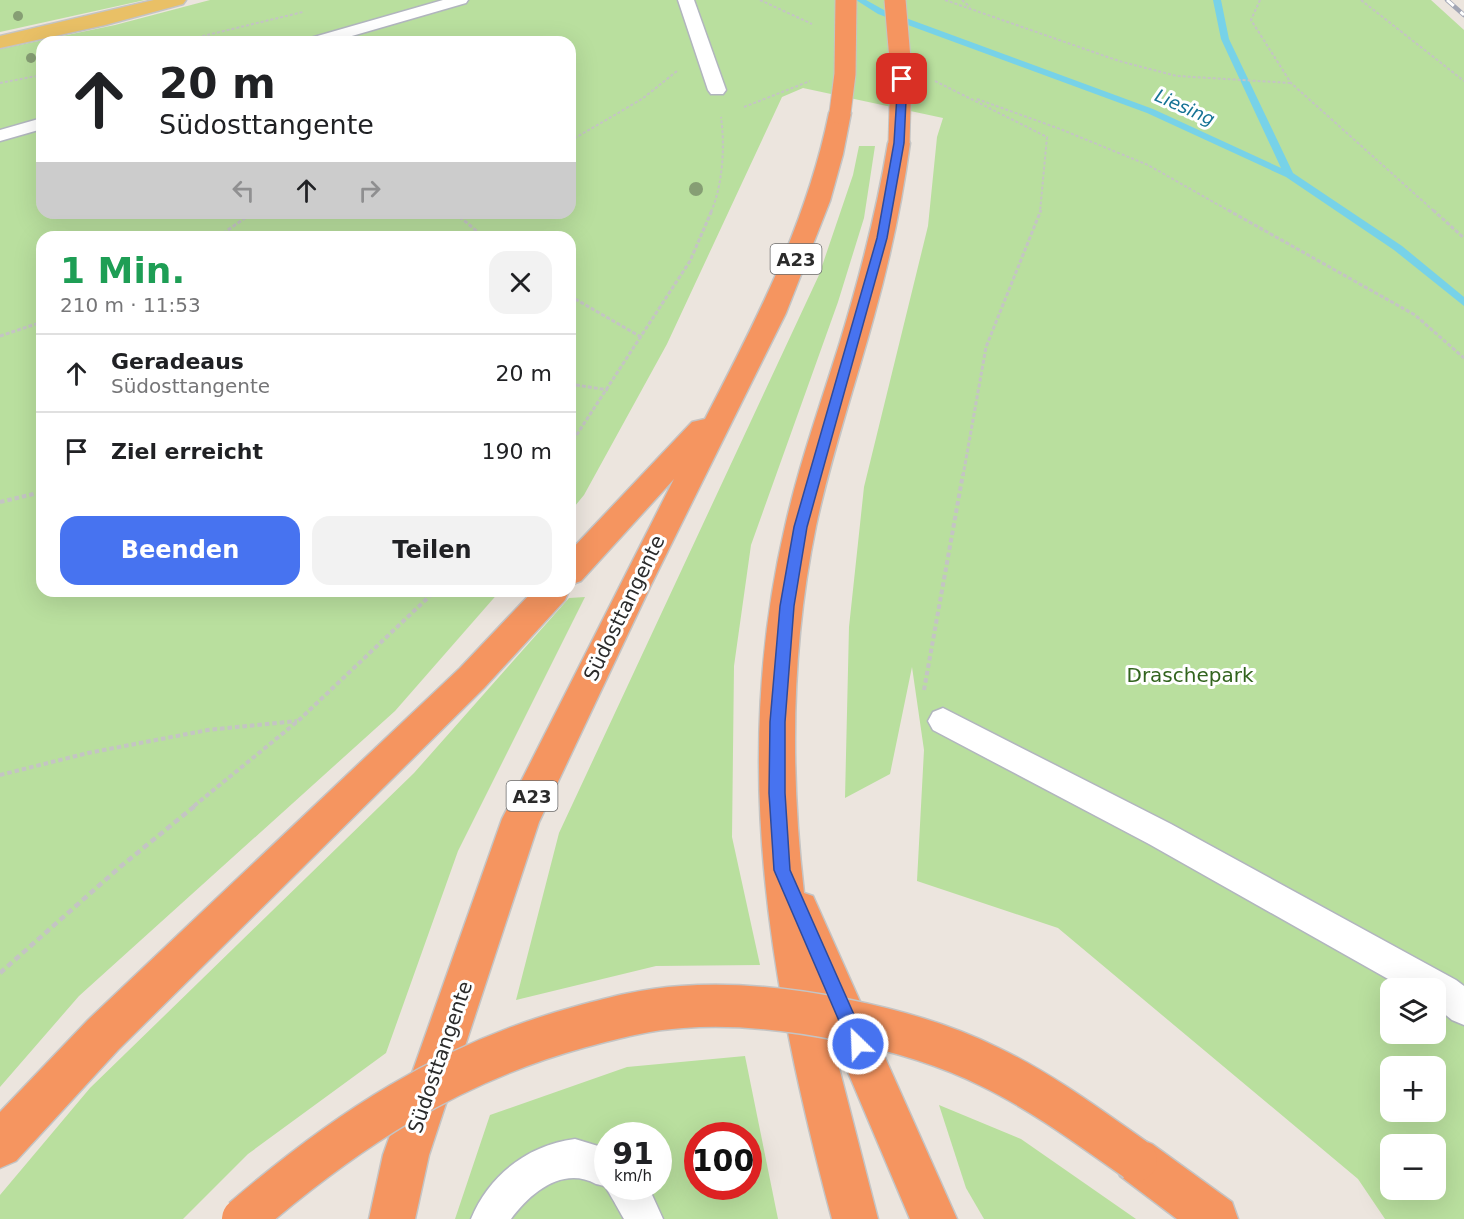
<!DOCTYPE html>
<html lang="de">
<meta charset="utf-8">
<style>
body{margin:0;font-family:"DejaVu Sans",sans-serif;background:#f2f2f2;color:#202124;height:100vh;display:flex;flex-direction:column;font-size:22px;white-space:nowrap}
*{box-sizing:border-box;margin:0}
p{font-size:20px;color:#757577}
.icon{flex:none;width:33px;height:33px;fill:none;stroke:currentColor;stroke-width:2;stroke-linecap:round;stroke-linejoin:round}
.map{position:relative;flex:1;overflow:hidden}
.panel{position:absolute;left:36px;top:231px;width:540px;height:366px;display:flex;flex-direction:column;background:#fff;border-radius:18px;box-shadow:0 6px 24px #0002}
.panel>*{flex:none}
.guide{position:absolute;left:36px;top:36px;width:540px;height:183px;border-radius:18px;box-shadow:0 6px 24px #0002;background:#fff;color:#202124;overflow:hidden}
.fabs{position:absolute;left:1380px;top:978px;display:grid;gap:12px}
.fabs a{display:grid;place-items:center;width:66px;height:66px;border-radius:12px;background:#fff;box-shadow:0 6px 24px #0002;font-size:30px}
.speed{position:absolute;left:594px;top:1122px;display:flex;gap:12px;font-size:30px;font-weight:700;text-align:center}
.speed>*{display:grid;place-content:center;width:78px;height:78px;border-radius:50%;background:#fff;box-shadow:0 6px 24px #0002;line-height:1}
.speed small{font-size:15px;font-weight:400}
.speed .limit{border:9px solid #d22;background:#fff;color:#111}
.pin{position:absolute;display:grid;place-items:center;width:51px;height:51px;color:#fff;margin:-26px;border-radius:12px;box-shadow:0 3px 9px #0006}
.me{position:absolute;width:66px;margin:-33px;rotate:336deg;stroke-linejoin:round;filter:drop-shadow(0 0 4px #0008)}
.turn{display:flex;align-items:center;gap:21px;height:126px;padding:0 24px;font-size:27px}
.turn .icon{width:78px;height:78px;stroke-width:2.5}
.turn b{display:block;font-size:42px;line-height:51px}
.lanes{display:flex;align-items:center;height:57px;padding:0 24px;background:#0003;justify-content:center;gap:30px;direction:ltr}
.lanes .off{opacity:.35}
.round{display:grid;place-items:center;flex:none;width:63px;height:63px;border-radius:18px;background:#f2f2f2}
.headline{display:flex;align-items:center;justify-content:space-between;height:102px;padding:0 24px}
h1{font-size:36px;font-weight:600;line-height:45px;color:#1e9e55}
.primary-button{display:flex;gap:12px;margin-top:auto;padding:12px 24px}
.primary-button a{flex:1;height:69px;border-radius:18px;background:#4773f0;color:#fff;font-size:24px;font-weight:600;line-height:69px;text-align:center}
.primary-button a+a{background:#f2f2f2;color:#202124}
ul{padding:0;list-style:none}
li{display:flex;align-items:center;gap:18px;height:78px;padding:0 24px;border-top:2px solid #e0e0e0}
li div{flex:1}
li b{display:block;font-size:22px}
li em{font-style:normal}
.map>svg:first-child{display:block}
.green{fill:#b9df9e;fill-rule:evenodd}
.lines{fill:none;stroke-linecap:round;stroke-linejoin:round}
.stream{fill:#77d2e8;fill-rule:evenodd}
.lane-casing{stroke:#b1b5be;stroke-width:3}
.primary-casing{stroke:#c4c4c4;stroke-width:3}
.highway-casing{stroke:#c4c4c4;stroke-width:3}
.path-far3{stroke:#c4c4c4;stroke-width:2;stroke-dasharray:3 2;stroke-linecap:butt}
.path-far2{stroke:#c4c4c4;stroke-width:3;stroke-dasharray:4 2;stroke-linecap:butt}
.path-far1{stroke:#c4c4c4;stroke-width:4;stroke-dasharray:4.5 3;stroke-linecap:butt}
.path{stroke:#c4c4c4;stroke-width:4.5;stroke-dasharray:6 4;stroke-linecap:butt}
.lane{fill:#fff;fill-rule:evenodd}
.primary{fill:#e9c066;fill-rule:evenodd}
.highway{fill:#f59560;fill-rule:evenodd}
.rail-casing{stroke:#a1a5b4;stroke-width:4.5}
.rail{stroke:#fff;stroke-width:3;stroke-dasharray:9;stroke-linecap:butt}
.highway-bridge-far1-casing{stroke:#c4c4c4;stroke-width:23;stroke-linecap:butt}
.highway-bridge-casing{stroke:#c4c4c4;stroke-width:45;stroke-linecap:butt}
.highway-bridge-far1{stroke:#f59560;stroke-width:21}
.highway-bridge{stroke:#f59560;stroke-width:42}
.tree{fill:#869e74}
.route{fill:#4773f0;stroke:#2e4b9c;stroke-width:1.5}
.labels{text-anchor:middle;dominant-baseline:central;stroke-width:6;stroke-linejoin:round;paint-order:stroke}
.far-water-label{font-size:18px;font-style:italic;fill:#157395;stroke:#fff}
.shield{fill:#fff;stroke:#6b6b6b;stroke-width:1.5}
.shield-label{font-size:18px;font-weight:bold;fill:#2b2b2b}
.street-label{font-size:20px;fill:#2b2b2b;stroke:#fff}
.park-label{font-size:20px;fill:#32641e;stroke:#fff}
</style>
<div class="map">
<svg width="1464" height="1219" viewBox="0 0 1464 1219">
<rect width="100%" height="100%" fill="#ece5de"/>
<g class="green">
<polygon points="0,0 145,0 0,32"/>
<path d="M 210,0 L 1431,0 L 1464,30 L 1464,1219 L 1385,1219 L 1358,1179 L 1058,928 L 917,881 L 924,750 L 912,667 L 890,774 L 845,798 L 849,627 L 864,487 L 928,226 L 937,137 L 943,118 L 803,88 L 782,97 L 667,344 L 584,495 L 570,512 L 570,237 L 42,237 L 42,591 L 500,591 L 395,711 L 79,996 L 0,1087 L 0,49 L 115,25 ZM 42,42 L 570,42 L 570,213 L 42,213 ZM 1390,988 L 1436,988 L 1436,1034 L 1390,1034 ZM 1390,1066 L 1436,1066 L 1436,1112 L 1390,1112 ZM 1390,1144 L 1436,1144 L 1436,1190 L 1390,1190 Z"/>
<polygon points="859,146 875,146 864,218 838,302 751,545 734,666 732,837 760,965 656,966 516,1000 559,833 819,275 853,175"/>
<polygon points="585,597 458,851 386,1053 248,1154 183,1219 0,1219 0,1195 90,1088 414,773 569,598"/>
<path d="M 745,1056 L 778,1219 L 455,1219 L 490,1115 L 627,1067 ZM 608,1136 L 658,1136 L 658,1186 L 608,1186 ZM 698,1136 L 748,1136 L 748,1186 L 698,1186 Z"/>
<polygon points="939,1105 1021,1139 1136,1219 984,1219 966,1188"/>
</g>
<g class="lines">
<polygon class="stream" points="856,0 866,0 884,10 1153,109 1281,168 1221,39 1213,0 1221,0 1229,39 1293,173 1402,246 1464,297 1464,306 1394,250 1286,177 1147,113 878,14"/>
<defs>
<g id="lane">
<polygon points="443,0 468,0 466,3 331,42 305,42 307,39"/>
<polygon points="678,0 694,0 726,90 723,94 711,94 708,90"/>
<polygon points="42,118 42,129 0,141 0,130"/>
<polygon points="943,708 1171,824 1456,980 1464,986 1464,1025 1452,1020 1436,1007 1436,988 1404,988 1149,844 933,730 928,721 933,712"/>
<path d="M 575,1139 L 608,1149 L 608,1186 L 648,1186 L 663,1219 L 624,1219 C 621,1214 608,1190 605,1187 C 603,1185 599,1185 596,1184 C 563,1166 531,1192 511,1219 L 471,1219 C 489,1175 528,1145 575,1139 Z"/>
</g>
<polygon id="primary" points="154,0 186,0 183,4 105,25 0,48 0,36"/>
<g id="highway">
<path d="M 840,106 L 848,108 L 851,113 L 843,154 L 830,201 L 786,313 L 651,585 L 539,822 L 429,1155 L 415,1219 L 369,1219 L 383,1155 L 502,819 L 674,479 L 581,581 L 570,585 L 570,551 L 692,422 L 705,419 C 756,321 807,222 829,113 L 832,108 Z"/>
<path d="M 899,136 L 907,138 L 910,143 C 902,202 890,259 874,316 C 855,386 831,455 816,526 C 791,647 790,771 804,893 L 813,896 L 957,1219 L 910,1219 L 828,1025 L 878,1219 L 832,1219 C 770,987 730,765 785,527 C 799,464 821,403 840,342 C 860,276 877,210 888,143 L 891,138 Z"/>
<polygon points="533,591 569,591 565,600 484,688 118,1050 16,1161 0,1168 0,1112 88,1020 460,668"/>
<polygon points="1136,1137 1152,1144 1232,1202 1238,1219 1177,1219 1120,1176 1113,1160 1120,1144"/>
</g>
</defs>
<use href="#lane" class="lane-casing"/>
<use href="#primary" class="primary-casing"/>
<use href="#highway" class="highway-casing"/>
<g class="path-far3">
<polyline points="760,0 812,24"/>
<polyline points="945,0 1119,61 1177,76 1291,83"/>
<polyline points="962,0 970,7"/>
<polyline points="1260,0 1251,20 1291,83 1435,212"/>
<polyline points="1361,0 1464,81"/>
<polyline points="178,42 303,12"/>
<polyline points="935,81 1047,137 1040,212"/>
<polyline points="0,83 42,75"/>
<polyline points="977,99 1060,129 1148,165 1231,212"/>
<polyline points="744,107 810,81"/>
<polyline points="570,141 642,99 677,71"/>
<path d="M 711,212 C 723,184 725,146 721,117"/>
</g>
<g class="path-far2">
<polyline points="1228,210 1415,315 1464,358"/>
<polyline points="1433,210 1464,238"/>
<polyline points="455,213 484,237"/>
<polyline points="218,237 252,213"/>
<polyline points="570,296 641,337"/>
<polyline points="0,336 42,322"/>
<polyline points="570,384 608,390"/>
<polyline points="570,445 690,261 712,210"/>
<polyline points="963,476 986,347 1041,210"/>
</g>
<g class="path-far1">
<polyline points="0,502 42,492"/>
<polyline points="924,690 963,474"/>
<polyline points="0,775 88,753 208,730 297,721"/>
<polyline points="194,806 298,721 435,591"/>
</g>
<polyline class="path" points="0,973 120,867 196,805"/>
<use href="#lane" class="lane"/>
<use href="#primary" class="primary"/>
<use href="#highway" class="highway"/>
<defs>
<polyline id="rail" points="1447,0 1464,15"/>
</defs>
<use href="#rail" class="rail-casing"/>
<use href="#rail" class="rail"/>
<defs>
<g id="highway-bridge-far1">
<polyline points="895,0 901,71 899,143"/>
<polyline points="840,113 845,74 846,0"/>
</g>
<path id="highway-bridge" d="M 243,1219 C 345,1131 448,1063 580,1027 C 613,1018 647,1009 682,1007 C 736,1003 790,1009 844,1020 C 894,1030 944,1044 990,1067 C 1042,1092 1089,1127 1136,1160"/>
</defs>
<use href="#highway-bridge-far1" class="highway-bridge-far1-casing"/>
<use href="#highway-bridge" class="highway-bridge-casing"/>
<use href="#highway-bridge-far1" class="highway-bridge-far1"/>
<use href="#highway-bridge" class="highway-bridge"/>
</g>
<g class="tree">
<circle cx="18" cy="16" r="5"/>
<circle cx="31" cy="58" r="5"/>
<circle cx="696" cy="189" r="7"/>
</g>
<polygon class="route" points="902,76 907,79 904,143 887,238 807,527 794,606 785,722 785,793 790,870 867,1044 864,1051 858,1053 852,1051 774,870 769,793 770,722 780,606 794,527 877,238 894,143 898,79"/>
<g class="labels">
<g class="far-water-label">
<text transform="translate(1185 107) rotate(24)">Liesing</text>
</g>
<g class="shield">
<rect x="770.5" y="244" width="51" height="30" rx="4.5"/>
<rect x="506.5" y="781" width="51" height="30" rx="4.5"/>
</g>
<g class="shield-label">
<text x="796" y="259">A23</text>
<text x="532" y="796">A23</text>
</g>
<g class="street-label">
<text transform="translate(624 608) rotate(-64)">Südosttangente</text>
<text transform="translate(440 1057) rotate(-71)">Südosttangente</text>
</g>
<g class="park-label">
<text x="1190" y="675">Draschepark</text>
</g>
</g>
</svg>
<div class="fabs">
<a><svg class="icon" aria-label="layers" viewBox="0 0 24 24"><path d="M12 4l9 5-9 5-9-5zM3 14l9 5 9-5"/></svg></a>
<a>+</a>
<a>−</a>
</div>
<div class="speed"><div>91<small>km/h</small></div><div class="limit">100</div></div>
<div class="pin" style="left:902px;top:79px;background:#d93025"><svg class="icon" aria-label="arrive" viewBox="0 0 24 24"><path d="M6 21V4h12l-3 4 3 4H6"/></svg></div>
<svg class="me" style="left:858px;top:1044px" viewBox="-20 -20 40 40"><circle r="17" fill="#4773f0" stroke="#fff" stroke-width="3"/><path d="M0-11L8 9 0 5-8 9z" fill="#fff"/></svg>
<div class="guide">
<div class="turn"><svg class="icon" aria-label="ahead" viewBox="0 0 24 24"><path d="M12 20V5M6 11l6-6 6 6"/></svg><div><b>20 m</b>Südosttangente</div></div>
<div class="lanes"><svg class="icon off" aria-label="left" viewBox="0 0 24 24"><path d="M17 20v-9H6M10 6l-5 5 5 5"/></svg><svg class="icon" aria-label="ahead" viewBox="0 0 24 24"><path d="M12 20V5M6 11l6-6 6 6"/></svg><svg class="icon off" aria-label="right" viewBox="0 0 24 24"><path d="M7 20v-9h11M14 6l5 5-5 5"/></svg></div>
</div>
<section class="panel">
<div class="headline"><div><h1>1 Min.</h1><p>210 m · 11:53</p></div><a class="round"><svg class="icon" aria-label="close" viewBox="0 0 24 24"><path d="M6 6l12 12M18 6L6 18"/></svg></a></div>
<ul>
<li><svg class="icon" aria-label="ahead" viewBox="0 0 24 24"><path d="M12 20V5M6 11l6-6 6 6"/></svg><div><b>Geradeaus</b><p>Südosttangente</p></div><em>20 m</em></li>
<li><svg class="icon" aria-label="arrive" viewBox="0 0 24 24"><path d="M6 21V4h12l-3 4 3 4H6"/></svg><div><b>Ziel erreicht</b></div><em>190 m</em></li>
</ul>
<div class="primary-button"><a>Beenden</a><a>Teilen</a></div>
</section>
</div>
